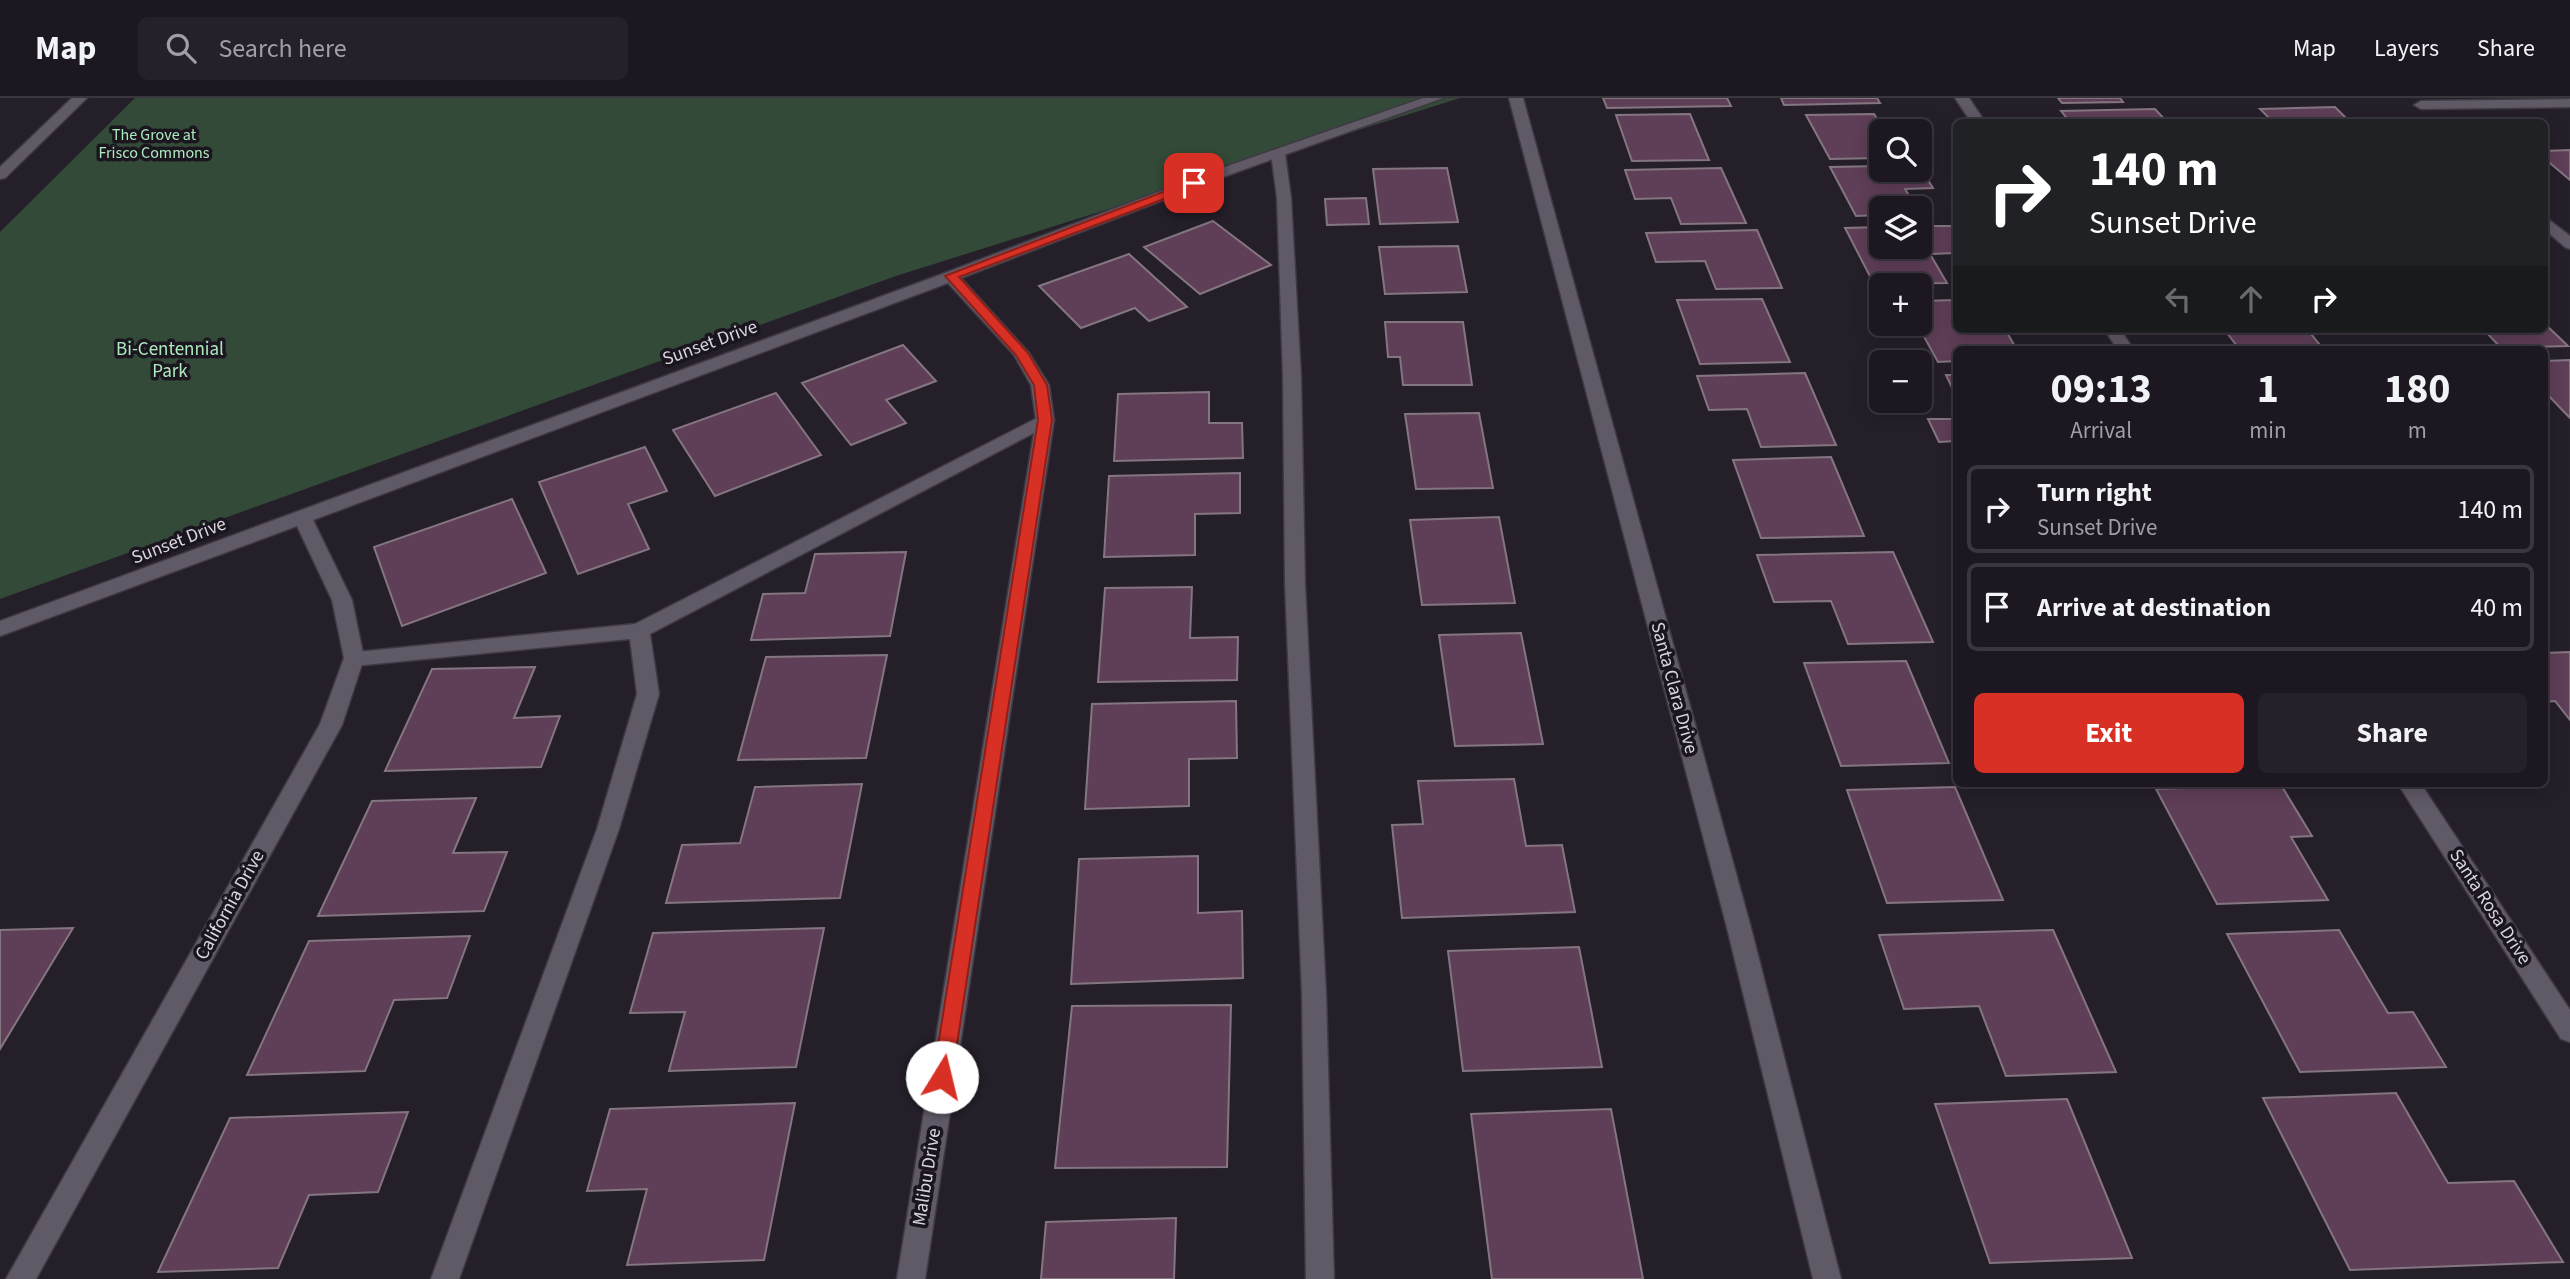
<!DOCTYPE html>
<meta charset="utf-8">
<style>
body{margin:0;font-family:"Source Sans 3",sans-serif;background:#252029;color:#f1f3f6;height:100vh;display:flex;flex-direction:column;font-size:26px;white-space:nowrap}
*{box-sizing:border-box;margin:0}
p{font-size:23px;color:#a09fa5}
.icon{flex:none;width:38px;height:38px;fill:none;stroke:currentColor;stroke-width:2;stroke-linecap:round;stroke-linejoin:round}
.map{position:relative;flex:1;overflow:hidden}
.side{position:absolute;left:1953px;top:248px;width:595px;height:441px;display:flex;flex-direction:column;background:#1c1720;border-radius:10px;box-shadow:0 4px 18px #0003,0 0 0 2px #3a363e}
.side>*{flex:none}
.top-card{position:absolute;left:1953px;top:21px;width:595px;height:214px;border-radius:10px;box-shadow:0 4px 18px #0003,0 0 0 2px #3a363e;background:#202124;color:#fff;overflow:hidden}
.controls{position:absolute;left:1869px;top:21px;display:grid;gap:14px}
.controls a{display:grid;place-items:center;width:63px;height:63px;border-radius:10px;background:#1c1720;box-shadow:0 4px 18px #0003,0 0 0 2px #3a363e;font-size:35px}
.pin{position:absolute;display:grid;place-items:center;width:60px;height:60px;color:#fff;margin:-30px;border-radius:14px;box-shadow:0 4px 10px #0006}
.me{position:absolute;width:77px;margin:-38px;rotate:9deg;stroke-linejoin:round;filter:drop-shadow(0 0 5px #0008)}
.turn{display:flex;align-items:center;gap:24px;height:147px;padding:0 21px;font-size:32px}
.turn .icon{width:91px;height:91px;stroke-width:2.5}
.turn b{display:block;font-size:49px;line-height:60px}
.lanes{display:flex;align-items:center;height:66px;padding:0 21px;background:#0003;justify-content:center;gap:35px;direction:ltr}
.lanes .off{opacity:.35}
.eta{display:flex;justify-content:space-evenly;align-items:center;height:119px;text-align:center}
.eta b{font-size:42px;font-weight:700;line-height:49px}
.button{display:flex;gap:14px;margin-top:auto;padding:14px 21px}
.button a{flex:1;height:80px;border-radius:10px;background:#d93025;color:#fff;font-size:28px;font-weight:700;line-height:80px;text-align:center}
.button a+a{background:#252029;color:#f1f3f6}
ul{padding:0;list-style:none}
li{display:flex;align-items:center;gap:21px;height:88px;margin:0 14px 10px;padding:0 7px;border:4px solid #3a363e;border-radius:10px}
li div{flex:1}
li b{display:block;font-size:26px}
li em{font-style:normal}
header{display:flex;align-items:center;gap:42px;box-sizing:border-box;height:98px;padding:0 35px;background:#1c1720;border-bottom:2px solid #3a363e}
header strong{font-size:33px}
nav{display:flex;gap:38px;margin-inline-start:auto;font-size:24px}
.search{width:490px;height:63px;background:#252029;display:flex;align-items:center;gap:18px;box-sizing:border-box;padding:0 24px;border-radius:10px;color:#a09fa5;font-size:26px}
.map>svg:first-child{display:block}
.green{fill:#334a38}
.water{fill:#427786}
.building{fill:#5f3e58;stroke:#847680;stroke-width:2}
.lines{fill:none;stroke-linecap:round;stroke-linejoin:round}
.lane-casing{stroke:#3f3943;stroke-width:3}
.street-casing{stroke:#3f3943;stroke-width:3}
.lane{fill:#605966;fill-rule:evenodd}
.street{fill:#605966;fill-rule:evenodd}
.route{fill:#d93025;stroke:#8d1f18;stroke-width:2}
.labels{text-anchor:middle;dominant-baseline:central;stroke-width:7;stroke-linejoin:round;paint-order:stroke}
.far-park-label{font-size:16px;fill:#aceabb;stroke:#1b1520}
.street-label{font-size:19px;fill:#dad6de;stroke:#1b1520}
.park-label{font-size:19px;fill:#aceabb;stroke:#1b1520}
</style>
<header>
<strong>Map</strong>
<div class="search"><svg class="icon" aria-label="search" viewBox="0 0 24 24"><circle cx="10" cy="10" r="6"/><path d="M15 15l6 6"/></svg>Search here</div>
<nav><a>Map</a><a>Layers</a><a>Share</a></nav>
</header>
<div class="map">
<svg width="2570" height="1181" viewBox="0 0 2570 1181">
<rect width="100%" height="100%" fill="#251f2a"/>
<polygon class="green" points="135,0 1460,0 896,178 0,501 0,134"/>
<polygon class="water" points="1920,274 1934,282 1925,290 1933,303 1925,310 1904,306 1903,303 1920,303"/>
<g class="building">
<polygon points="1603,0 1727,0 1731,8 1607,10"/>
<polygon points="1781,0 1877,0 1880,5 1784,7"/>
<polygon points="2058,0 2120,0 2123,4 2062,5"/>
<polygon points="2335,9 2350,24 2273,24 2260,11"/>
<polygon points="2155,11 2167,24 2070,24 2061,13"/>
<polygon points="1690,16 1709,62 1632,63 1616,17"/>
<polygon points="1874,16 1885,33 1881,33 1881,60 1830,61 1806,17"/>
<polygon points="2570,52 2570,82 2544,60 2544,53"/>
<polygon points="1881,68 1881,72 1920,72 1920,69 1933,90 1905,91 1917,110 1881,110 1881,117 1856,118 1830,69"/>
<polygon points="1447,70 1458,124 1380,126 1373,71"/>
<polygon points="1721,70 1746,125 1681,126 1671,100 1635,101 1625,72"/>
<polygon points="1366,100 1369,126 1327,127 1325,101"/>
<polygon points="1213,123 1271,167 1200,196 1144,149"/>
<polygon points="1920,128 1953,128 1956,134 1956,155 1930,156 1947,185 1874,186 1845,130 1881,129 1881,149 1920,149"/>
<polygon points="1757,132 1782,190 1716,191 1705,163 1656,164 1646,135"/>
<polygon points="1458,148 1467,194 1385,196 1379,149"/>
<polygon points="1129,156 1187,209 1149,223 1135,210 1081,230 1039,188"/>
<polygon points="1762,201 1790,264 1700,266 1677,202"/>
<polygon points="1956,202 1956,231 2005,231 2017,252 1956,252 1956,263 1938,264 1917,226 1920,226 1920,203"/>
<polygon points="1385,224 1463,224 1472,287 1403,287 1400,259 1388,259"/>
<polygon points="2544,225 2568,248 2501,250 2483,231 2544,231"/>
<polygon points="2224,231 2307,231 2324,252 2240,252"/>
<polygon points="903,247 936,283 886,302 906,325 851,347 802,285"/>
<polygon points="2570,262 2570,320 2544,293 2544,263"/>
<polygon points="1805,275 1836,347 1761,349 1747,311 1709,312 1697,278"/>
<polygon points="1946,277 1956,277 1956,298"/>
<polygon points="1209,294 1209,325 1242,325 1243,360 1114,363 1118,296"/>
<polygon points="776,295 821,357 715,398 673,332"/>
<polygon points="1479,315 1493,390 1416,391 1405,316"/>
<polygon points="1928,321 1956,321 1956,343 1939,344"/>
<polygon points="645,349 667,393 628,406 649,451 578,476 539,384"/>
<polygon points="1831,359 1864,438 1761,440 1733,362"/>
<polygon points="1240,375 1240,415 1195,416 1195,457 1104,459 1109,378"/>
<polygon points="512,401 546,475 402,528 374,449"/>
<polygon points="1499,419 1515,505 1422,507 1410,422"/>
<polygon points="906,454 890,538 751,542 763,496 805,495 815,456"/>
<polygon points="1893,454 1933,544 1848,546 1831,503 1774,504 1757,457"/>
<polygon points="1192,489 1190,540 1238,539 1237,582 1098,584 1105,490"/>
<polygon points="1521,535 1543,646 1455,648 1439,537"/>
<polygon points="2570,554 2570,622 2555,603 2544,604 2544,555"/>
<polygon points="887,557 866,660 738,662 766,559"/>
<polygon points="1906,563 1949,665 1841,668 1804,565"/>
<polygon points="535,569 514,620 560,618 541,669 385,673 432,571"/>
<polygon points="1236,603 1237,660 1189,661 1189,708 1085,711 1092,606"/>
<polygon points="1514,681 1526,748 1562,747 1575,814 1402,820 1392,727 1423,726 1418,683"/>
<polygon points="862,686 840,800 666,805 682,747 740,745 755,689"/>
<polygon points="2281,687 2312,738 2291,739 2328,802 2217,806 2156,691"/>
<polygon points="1955,689 2003,802 1887,805 1847,692"/>
<polygon points="476,700 453,755 507,754 484,813 318,818 372,703"/>
<polygon points="1198,758 1198,815 1242,813 1243,880 1071,886 1079,761"/>
<polygon points="73,830 0,951 0,832"/>
<polygon points="824,830 796,969 669,973 685,914 630,915 653,835"/>
<polygon points="2053,832 2116,974 2006,978 1979,908 1904,911 1879,837"/>
<polygon points="2339,832 2388,915 2413,914 2446,969 2300,974 2227,836"/>
<polygon points="470,838 447,900 394,902 365,973 247,977 309,843"/>
<polygon points="1579,849 1602,969 1463,973 1448,853"/>
<polygon points="1231,907 1227,1069 1055,1070 1072,908"/>
<polygon points="2396,995 2448,1085 2514,1083 2563,1164 2350,1172 2263,1000"/>
<polygon points="2067,1001 2132,1160 1990,1165 1935,1006"/>
<polygon points="795,1005 764,1162 627,1167 647,1091 587,1093 610,1011"/>
<polygon points="1611,1011 1643,1181 1492,1181 1471,1016"/>
<polygon points="408,1014 378,1094 309,1097 278,1170 158,1174 230,1020"/>
<polygon points="1176,1120 1174,1181 1041,1181 1046,1124"/>
</g>
<g class="lines">
<defs>
<g id="lane">
<polygon points="1278,51 1285,55 1291,100 1301,279 1305,486 1326,896 1334,1181 1306,1181 1302,896 1285,486 1283,279 1277,100 1271,55"/>
<polygon points="1045,316 1051,318 1054,322 1051,326 650,536 659,596 619,731 459,1181 431,1181 597,731 637,596 630,541 354,568 347,565 344,560 347,555 635,526"/>
</g>
<g id="street">
<polygon points="72,0 87,0 5,80 0,81 0,69"/>
<polygon points="1423,0 1443,0 1223,79 961,180 1029,255 1049,287 1054,322 925,1181 897,1181 1036,322 1031,287 1014,257 948,185 313,422 352,502 364,560 342,627 36,1181 6,1181 320,626 344,560 332,502 297,428 0,538 0,523 945,175 1213,73"/>
<polygon points="1509,0 1523,0 1751,830 1841,1181 1813,1181 1727,830"/>
<polygon points="1955,0 1969,0 1985,24 1971,24"/>
<polygon points="2570,1 2570,9 2421,11 2414,7 2421,3"/>
<polygon points="2544,118 2570,138 2570,151 2565,149 2544,131"/>
<polygon points="2104,231 2120,231 2134,252 2118,252"/>
<polygon points="2398,686 2421,686 2570,912 2570,944 2561,941"/>
</g>
</defs>
<use href="#lane" class="lane-casing"/>
<use href="#street" class="street-casing"/>
<use href="#lane" class="lane"/>
<use href="#street" class="street"/>
</g>
<polygon class="route" points="1194,82 1198,83 1198,88 959,179 1028,255 1047,287 1052,322 952,979 949,986 942,988 935,986 933,979 1038,322 1034,287 1016,257 945,178"/>
<g class="labels">
<g class="far-park-label">
<text x="154" y="37">The Grove at<tspan x="154" dy="18">Frisco Commons</tspan></text>
</g>
<g class="street-label">
<text transform="translate(710 245) rotate(-20)">Sunset Drive</text>
<text transform="translate(179 443) rotate(-21)">Sunset Drive</text>
<text transform="translate(1674 590) rotate(75)">Santa Clara Drive</text>
<text transform="translate(230 807) rotate(-61)">California Drive</text>
<text transform="translate(2490 809) rotate(57)">Santa Rosa Drive</text>
<text transform="translate(927 1079) rotate(-81)">Malibu Drive</text>
</g>
<g class="park-label">
<text x="170" y="251">Bi-Centennial<tspan x="170" dy="22">Park</tspan></text>
</g>
</g>
</svg>
<div class="controls">
<a><svg class="icon" aria-label="search" viewBox="0 0 24 24"><circle cx="10" cy="10" r="6"/><path d="M15 15l6 6"/></svg></a>
<a><svg class="icon" aria-label="layers" viewBox="0 0 24 24"><path d="M12 4l9 5-9 5-9-5zM3 14l9 5 9-5"/></svg></a>
<a>+</a>
<a>−</a>
</div>
<div class="pin" style="left:1194px;top:85px;background:#d93025"><svg class="icon" aria-label="arrive" viewBox="0 0 24 24"><path d="M6 21V4h12l-3 4 3 4H6"/></svg></div>
<svg class="me" style="left:942px;top:979px" viewBox="-20 -20 40 40"><circle r="19" fill="#fff"/><path d="M0-13L10 11 0 6-10 11z" fill="#d93025"/></svg>
<div class="top-card">
<div class="turn"><svg class="icon" aria-label="right" viewBox="0 0 24 24"><path d="M7 20v-9h11M14 6l5 5-5 5"/></svg><div><b>140 m</b>Sunset Drive</div></div>
<div class="lanes"><svg class="icon off" aria-label="left" viewBox="0 0 24 24"><path d="M17 20v-9H6M10 6l-5 5 5 5"/></svg><svg class="icon off" aria-label="ahead" viewBox="0 0 24 24"><path d="M12 20V5M6 11l6-6 6 6"/></svg><svg class="icon" aria-label="right" viewBox="0 0 24 24"><path d="M7 20v-9h11M14 6l5 5-5 5"/></svg></div>
</div>
<section class="side">
<div class="eta">
<div><b>09:13</b><p>Arrival</p></div>
<div><b>1</b><p>min</p></div>
<div><b>180</b><p>m</p></div>
</div>
<ul>
<li><svg class="icon" aria-label="right" viewBox="0 0 24 24"><path d="M7 20v-9h11M14 6l5 5-5 5"/></svg><div><b>Turn right</b><p>Sunset Drive</p></div><em>140 m</em></li>
<li><svg class="icon" aria-label="arrive" viewBox="0 0 24 24"><path d="M6 21V4h12l-3 4 3 4H6"/></svg><div><b>Arrive at destination</b></div><em>40 m</em></li>
</ul>
<div class="button"><a>Exit</a><a>Share</a></div>
</section>
</div>
